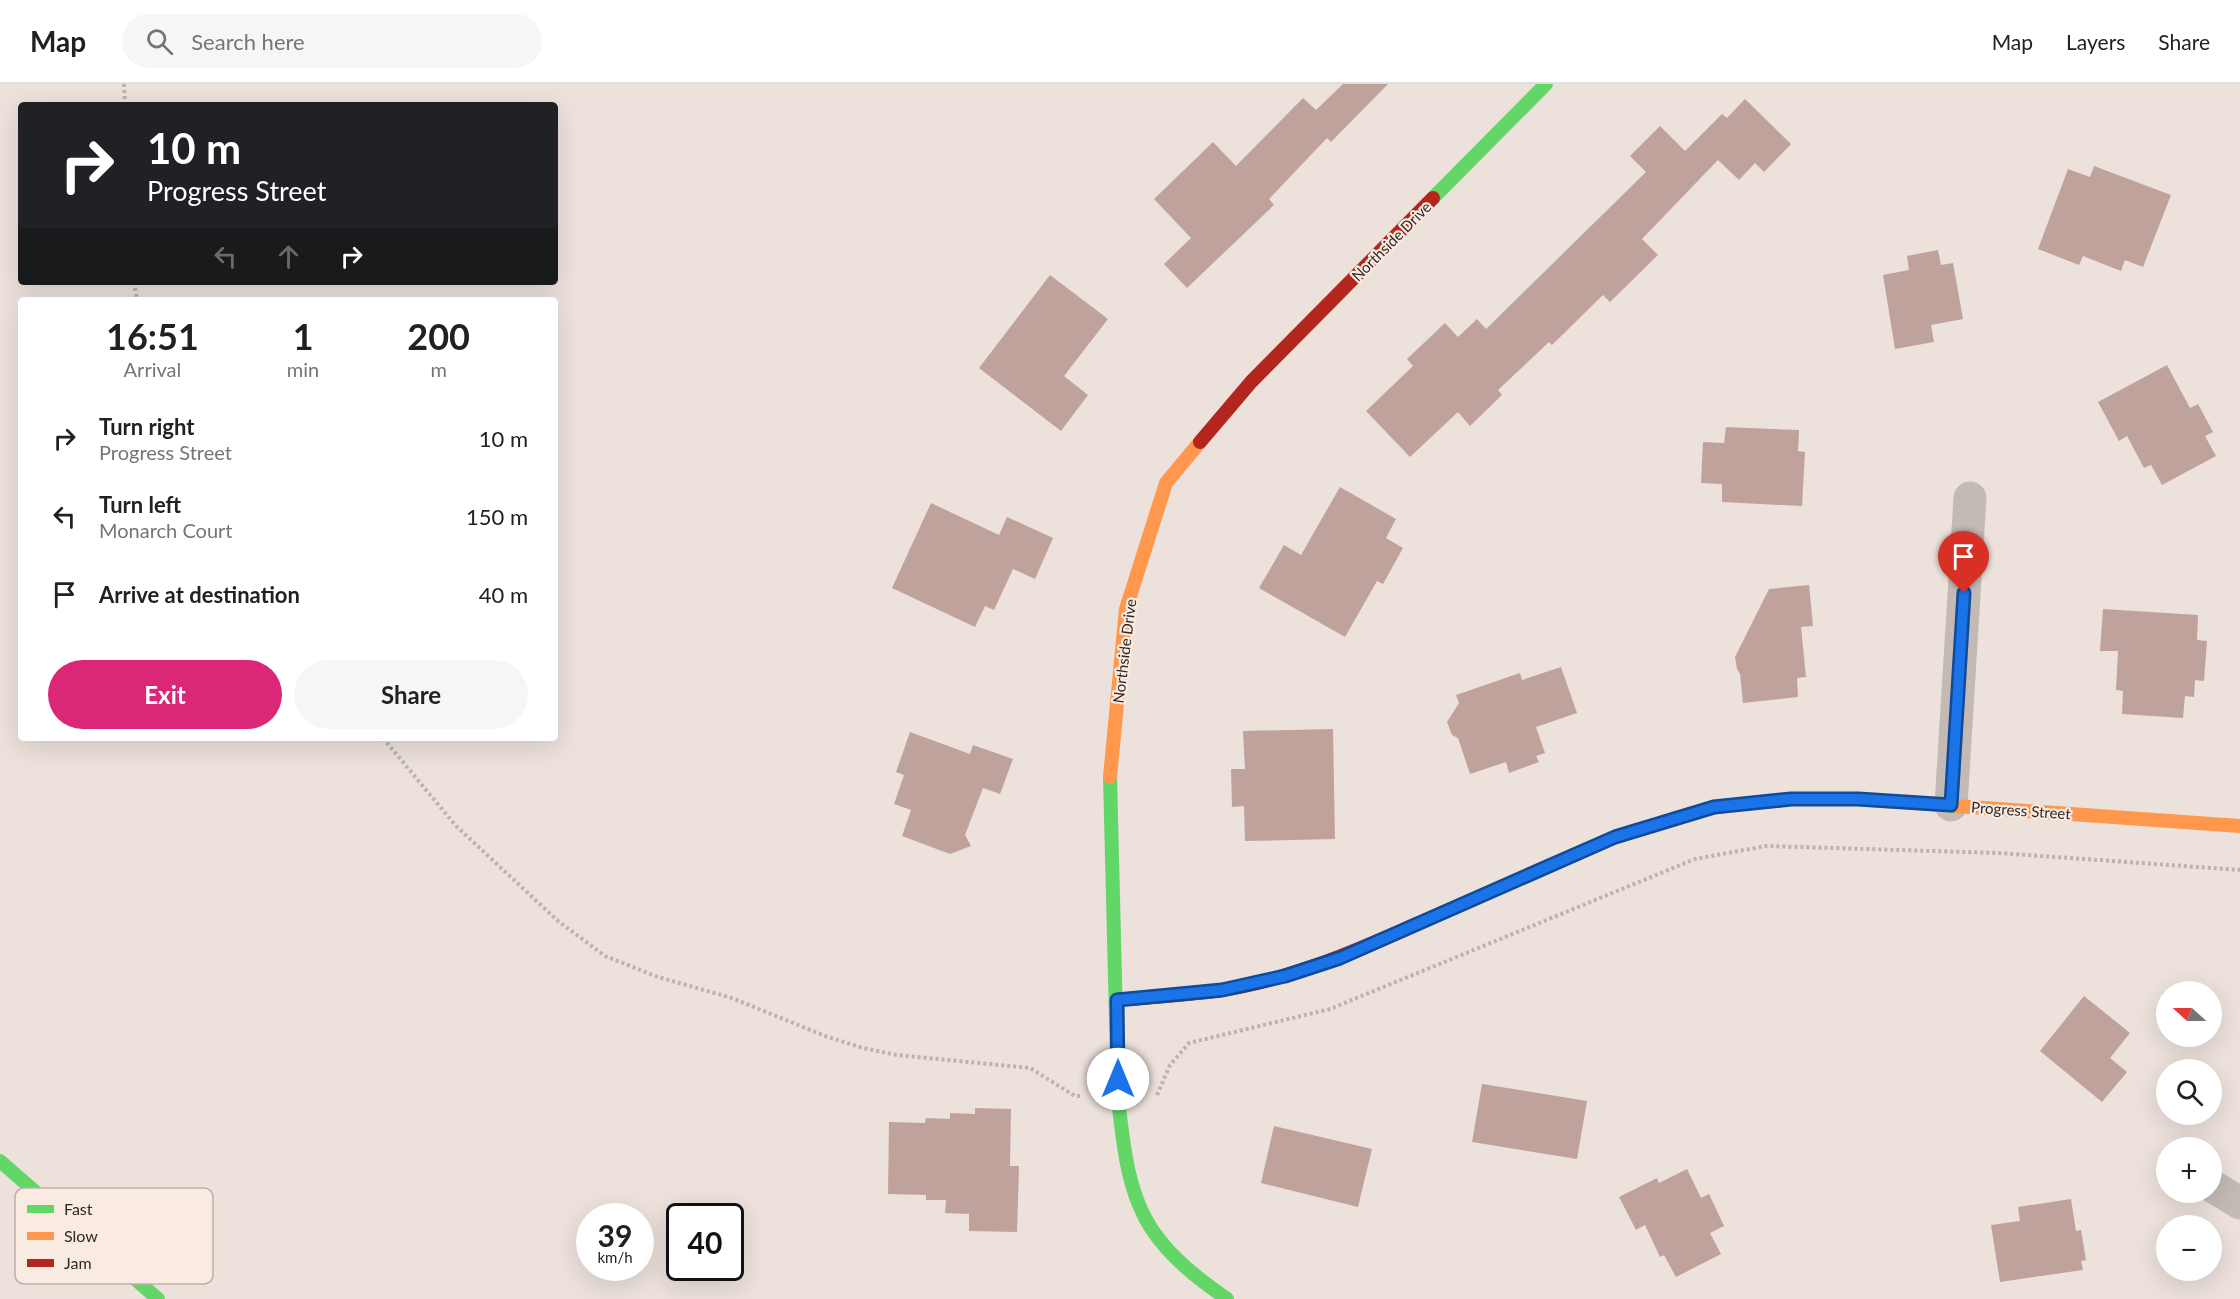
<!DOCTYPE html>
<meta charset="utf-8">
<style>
body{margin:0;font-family:Lato,sans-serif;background:#f6f6f6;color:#202124;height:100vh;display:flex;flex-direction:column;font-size:22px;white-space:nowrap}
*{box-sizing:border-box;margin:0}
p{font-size:20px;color:#757577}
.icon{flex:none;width:33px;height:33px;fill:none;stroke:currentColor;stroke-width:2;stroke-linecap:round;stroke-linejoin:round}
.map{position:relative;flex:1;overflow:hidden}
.side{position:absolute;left:18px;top:213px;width:540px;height:444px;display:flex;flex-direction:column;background:#fff;border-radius:6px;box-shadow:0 6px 24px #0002}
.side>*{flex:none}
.banner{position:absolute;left:18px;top:18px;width:540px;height:183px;border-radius:6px;box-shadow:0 6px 24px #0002;background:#202124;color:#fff;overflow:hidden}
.needle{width:39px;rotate:291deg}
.tools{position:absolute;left:2156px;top:897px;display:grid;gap:12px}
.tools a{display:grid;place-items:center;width:66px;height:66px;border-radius:50%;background:#fff;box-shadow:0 6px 24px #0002;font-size:30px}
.speed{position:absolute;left:576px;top:1119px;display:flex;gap:12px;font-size:30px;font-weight:700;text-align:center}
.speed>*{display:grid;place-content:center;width:78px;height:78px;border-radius:50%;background:#fff;box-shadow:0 6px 24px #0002;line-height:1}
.speed small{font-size:15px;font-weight:400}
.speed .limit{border:3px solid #111;border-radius:9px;background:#fff;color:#111}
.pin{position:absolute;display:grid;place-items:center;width:51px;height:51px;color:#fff;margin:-62px -26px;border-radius:50% 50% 50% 0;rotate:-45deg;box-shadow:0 0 6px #0007}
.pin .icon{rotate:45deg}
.me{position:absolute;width:66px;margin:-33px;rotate:0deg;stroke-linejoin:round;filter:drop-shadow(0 0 4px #0008)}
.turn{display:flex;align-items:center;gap:21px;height:126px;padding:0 30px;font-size:27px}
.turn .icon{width:78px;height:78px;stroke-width:2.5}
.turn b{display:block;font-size:42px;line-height:51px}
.lanes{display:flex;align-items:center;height:57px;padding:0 30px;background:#0003;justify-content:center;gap:30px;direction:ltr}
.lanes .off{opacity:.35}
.eta{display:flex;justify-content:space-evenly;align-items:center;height:102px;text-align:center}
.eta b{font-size:36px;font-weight:700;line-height:42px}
.action{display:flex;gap:12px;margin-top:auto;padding:12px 30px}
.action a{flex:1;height:69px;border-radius:36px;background:#db2777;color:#fff;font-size:24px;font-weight:700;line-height:69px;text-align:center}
.action a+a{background:#f6f6f6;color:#202124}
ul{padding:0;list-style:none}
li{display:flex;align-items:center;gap:18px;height:78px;padding:0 30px}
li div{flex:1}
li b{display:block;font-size:22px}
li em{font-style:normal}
header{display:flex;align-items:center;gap:36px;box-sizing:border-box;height:84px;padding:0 30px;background:#fff;border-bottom:2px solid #e0e0e0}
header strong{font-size:28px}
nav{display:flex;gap:33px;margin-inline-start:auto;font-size:21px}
.search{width:420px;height:54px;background:#f6f6f6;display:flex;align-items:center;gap:15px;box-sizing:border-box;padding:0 21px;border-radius:33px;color:#757577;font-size:22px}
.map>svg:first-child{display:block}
.building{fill:#c0a29c}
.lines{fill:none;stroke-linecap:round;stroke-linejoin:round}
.path{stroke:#bcb2ae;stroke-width:4;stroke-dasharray:3 3;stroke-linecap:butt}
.street{stroke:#c4bab5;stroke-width:33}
.fast{stroke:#63d668;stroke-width:14}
.slow{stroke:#ff974d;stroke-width:14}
.jam{stroke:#b3261e;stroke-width:14}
.route-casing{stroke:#114b97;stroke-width:15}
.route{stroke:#1a73e8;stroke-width:10}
.labels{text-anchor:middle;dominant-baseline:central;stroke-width:4.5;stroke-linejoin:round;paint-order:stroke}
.street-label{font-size:15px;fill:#332724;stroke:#f9ebe1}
.key{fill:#f9ebe1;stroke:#beb0a8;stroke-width:1.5}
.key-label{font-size:16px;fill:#332724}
</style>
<header>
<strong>Map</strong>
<div class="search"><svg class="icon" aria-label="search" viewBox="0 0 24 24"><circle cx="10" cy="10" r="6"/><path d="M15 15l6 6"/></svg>Search here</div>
<nav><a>Map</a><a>Layers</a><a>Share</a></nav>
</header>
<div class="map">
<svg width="2240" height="1215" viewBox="0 0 2240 1215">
<rect width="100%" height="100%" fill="#ece1db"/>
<g class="building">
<polygon points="1343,0 1388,0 1331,58 1327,54 1269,115 1274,121 1187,204 1164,180 1191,154 1154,115 1213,58 1236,82 1303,14 1316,26"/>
<polygon points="1745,15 1791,60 1764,88 1755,79 1739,96 1718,76 1642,155 1658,171 1610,218 1603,211 1552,261 1549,258 1498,306 1502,311 1470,342 1458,328 1410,373 1366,327 1413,282 1407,275 1445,239 1458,253 1477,235 1486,245 1646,88 1630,72 1660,42 1685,67 1722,30 1727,34"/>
<polygon points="2094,82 2171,111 2143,183 2125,176 2121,187 2083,172 2079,181 2038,165 2068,85 2090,93"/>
<polygon points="1938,166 1941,181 1953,179 1963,235 1931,241 1934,258 1895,265 1883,191 1909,186 1907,172"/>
<polygon points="1050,191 1108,235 1064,292 1088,311 1061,347 979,284"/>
<polygon points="2167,281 2190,324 2198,320 2213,348 2205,352 2216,372 2162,401 2151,381 2144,384 2127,352 2119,357 2098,318"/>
<polygon points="1726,343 1799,346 1798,367 1805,368 1802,422 1722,418 1722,400 1701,399 1703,358 1724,359"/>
<polygon points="1340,403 1396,435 1386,454 1403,464 1383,500 1377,497 1345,553 1259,504 1284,461 1301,471"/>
<polygon points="931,419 999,451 1007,433 1053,454 1035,495 1013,485 994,526 985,522 975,543 892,504"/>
<polygon points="1809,501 1813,542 1801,543 1806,593 1797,594 1798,613 1743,619 1740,590 1737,585 1735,573 1769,505"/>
<polygon points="2103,525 2198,531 2197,556 2207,557 2204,597 2195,596 2194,613 2185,612 2183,634 2122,630 2123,607 2116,606 2118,567 2100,567"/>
<polygon points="1561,583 1577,629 1536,643 1545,669 1536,672 1539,678 1509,689 1506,678 1470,690 1458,654 1452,651 1447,638 1459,619 1456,611 1520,589 1522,596"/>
<polygon points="1333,645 1335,755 1245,757 1244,722 1232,723 1231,685 1245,685 1243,647"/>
<polygon points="910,648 970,670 973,661 1013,675 1000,710 983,704 965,751 971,762 950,770 902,752 911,726 894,720 904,691 896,688"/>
<polygon points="2084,912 2130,949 2110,974 2127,988 2102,1018 2040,967"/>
<polygon points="1482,1000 1587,1017 1577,1075 1472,1058"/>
<polygon points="975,1024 1011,1025 1010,1082 1019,1082 1017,1148 969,1147 969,1130 945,1129 946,1116 926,1116 926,1111 888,1110 889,1038 925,1039 926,1034 950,1035 950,1029 975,1030"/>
<polygon points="1274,1042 1372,1065 1358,1123 1261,1099"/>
<polygon points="1687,1085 1701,1114 1709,1110 1724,1142 1710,1149 1721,1170 1676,1193 1664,1171 1660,1173 1645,1141 1636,1146 1619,1113 1657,1094 1659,1099"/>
<polygon points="2071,1115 2076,1147 2081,1146 2086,1176 2081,1177 2083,1186 2000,1198 1991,1141 2020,1137 2018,1123"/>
</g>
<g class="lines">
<g class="path">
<polyline points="124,0 125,21"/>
<polyline points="134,198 137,216"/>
<polyline points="383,654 456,742 558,837 605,872 658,893 732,914 825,952 863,964 897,971 1030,984 1075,1012 1083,1012"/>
<polyline points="1157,1011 1170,981 1189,959 1330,925 1695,775 1766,762 1999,769 2240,786"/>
</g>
<g class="street">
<polyline points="1951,721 1970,414"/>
<polyline points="2212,1102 2240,1119"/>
</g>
<g class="fast">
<polyline points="1433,114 1546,0"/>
<path d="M 1110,693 L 1118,1014 C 1123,1058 1127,1109 1153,1147 C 1172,1175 1200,1196 1227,1215"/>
<polyline points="1417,840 1615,753 1714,723 1791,715 1858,715 1956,722"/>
<polyline points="0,1077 158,1215"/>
</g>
<g class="slow">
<polyline points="1110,693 1126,525 1166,399 1200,358"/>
<polyline points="1956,722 2240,742"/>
</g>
<g class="jam">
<polyline points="1200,358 1251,298 1433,114"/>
<path d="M 1117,916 C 1152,913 1188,911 1222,906 C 1291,895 1354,868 1417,840"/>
</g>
</g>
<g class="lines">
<defs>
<polyline id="route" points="1118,995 1117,916 1222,906 1285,892 1340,874 1615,753 1714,723 1791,715 1858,715 1951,721 1964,509"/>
</defs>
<use href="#route" class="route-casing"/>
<use href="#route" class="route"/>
</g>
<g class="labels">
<g class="street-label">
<text transform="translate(1391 157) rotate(-45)">Northside Drive</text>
<text transform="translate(1124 567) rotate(-83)">Northside Drive</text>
<text transform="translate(2021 726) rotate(4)">Progress Street</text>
</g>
</g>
<rect x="15" y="1104" width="198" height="96" rx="9" class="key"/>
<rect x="27" y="1121" width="27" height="8" fill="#63d668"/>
<rect x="27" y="1148" width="27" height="8" fill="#ff974d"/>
<rect x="27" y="1175" width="27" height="8" fill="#b3261e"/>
<g class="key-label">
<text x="64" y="1131">Fast</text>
<text x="64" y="1158">Slow</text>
<text x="64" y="1185">Jam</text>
</g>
</svg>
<div class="tools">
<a><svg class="needle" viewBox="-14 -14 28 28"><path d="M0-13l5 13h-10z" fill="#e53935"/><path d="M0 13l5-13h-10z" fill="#757577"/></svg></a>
<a><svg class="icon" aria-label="search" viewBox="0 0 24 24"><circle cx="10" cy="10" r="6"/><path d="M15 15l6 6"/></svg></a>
<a>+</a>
<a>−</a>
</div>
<div class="speed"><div>39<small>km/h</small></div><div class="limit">40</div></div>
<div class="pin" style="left:1964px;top:509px;background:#d93025"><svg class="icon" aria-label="arrive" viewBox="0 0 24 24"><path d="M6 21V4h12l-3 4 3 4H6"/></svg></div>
<svg class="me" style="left:1118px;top:995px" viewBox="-20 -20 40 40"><circle r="19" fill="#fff"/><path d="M0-13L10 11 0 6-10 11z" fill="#1a73e8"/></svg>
<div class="banner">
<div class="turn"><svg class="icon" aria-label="right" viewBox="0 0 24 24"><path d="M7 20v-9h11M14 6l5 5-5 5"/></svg><div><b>10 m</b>Progress Street</div></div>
<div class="lanes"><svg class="icon off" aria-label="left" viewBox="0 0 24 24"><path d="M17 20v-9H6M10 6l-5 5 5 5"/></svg><svg class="icon off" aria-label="ahead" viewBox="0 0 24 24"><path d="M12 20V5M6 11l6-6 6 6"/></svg><svg class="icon" aria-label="right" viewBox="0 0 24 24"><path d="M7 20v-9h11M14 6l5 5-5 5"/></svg></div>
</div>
<section class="side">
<div class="eta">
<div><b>16:51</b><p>Arrival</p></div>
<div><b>1</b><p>min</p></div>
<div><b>200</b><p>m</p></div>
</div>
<ul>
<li><svg class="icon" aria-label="right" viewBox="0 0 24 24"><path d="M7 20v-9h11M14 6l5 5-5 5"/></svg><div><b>Turn right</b><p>Progress Street</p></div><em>10 m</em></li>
<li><svg class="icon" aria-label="left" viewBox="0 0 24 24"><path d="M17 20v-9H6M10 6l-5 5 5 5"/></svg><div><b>Turn left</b><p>Monarch Court</p></div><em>150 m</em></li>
<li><svg class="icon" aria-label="arrive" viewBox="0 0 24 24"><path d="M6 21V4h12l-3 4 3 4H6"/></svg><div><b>Arrive at destination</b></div><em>40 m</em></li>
</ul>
<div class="action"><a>Exit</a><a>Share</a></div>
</section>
</div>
